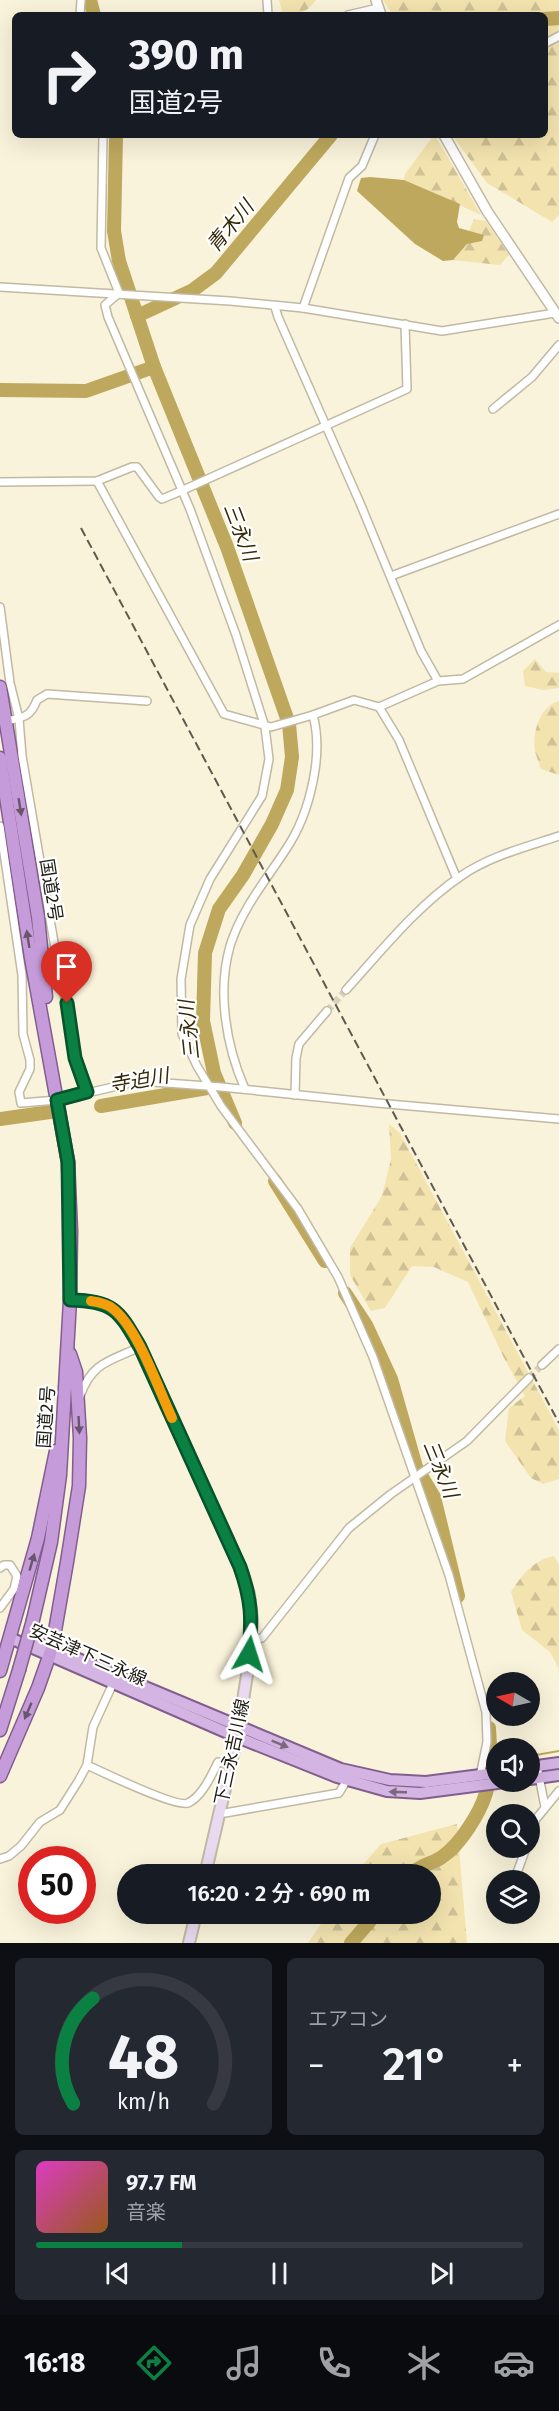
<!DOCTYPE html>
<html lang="ja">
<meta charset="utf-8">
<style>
body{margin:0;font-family:"Fira Sans","Noto Sans JP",sans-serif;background:#242831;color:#f1f3f6;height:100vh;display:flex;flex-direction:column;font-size:22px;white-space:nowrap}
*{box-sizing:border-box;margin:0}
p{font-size:20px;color:#9ea1a6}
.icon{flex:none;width:33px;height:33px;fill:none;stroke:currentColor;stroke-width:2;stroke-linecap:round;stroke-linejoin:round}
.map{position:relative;height:1943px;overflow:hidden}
.details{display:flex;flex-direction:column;gap:15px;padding:15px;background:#0d0f14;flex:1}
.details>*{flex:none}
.banner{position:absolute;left:12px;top:12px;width:536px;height:126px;border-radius:9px;box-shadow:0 6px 24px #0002;background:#171b24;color:#f1f3f6;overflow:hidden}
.needle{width:39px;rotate:279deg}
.buttons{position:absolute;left:486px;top:1672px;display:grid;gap:12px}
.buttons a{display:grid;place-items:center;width:54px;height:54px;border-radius:50%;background:#171b24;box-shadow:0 6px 24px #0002;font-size:30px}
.speed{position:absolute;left:18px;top:1846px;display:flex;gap:12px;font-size:30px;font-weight:700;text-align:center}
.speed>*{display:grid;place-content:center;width:78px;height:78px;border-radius:50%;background:#171b24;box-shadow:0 6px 24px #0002;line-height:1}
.speed .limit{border:9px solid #d22;background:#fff;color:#111}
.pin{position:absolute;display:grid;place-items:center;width:51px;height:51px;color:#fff;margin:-62px -26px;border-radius:50% 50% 50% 0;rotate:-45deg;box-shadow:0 0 6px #0007}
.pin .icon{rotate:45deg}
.me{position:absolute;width:66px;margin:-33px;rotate:6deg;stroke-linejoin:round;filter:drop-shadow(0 0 4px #0008)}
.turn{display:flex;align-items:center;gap:21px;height:126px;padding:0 18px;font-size:27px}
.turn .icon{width:78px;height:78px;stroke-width:2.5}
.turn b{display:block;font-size:42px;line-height:51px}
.big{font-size:45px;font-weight:600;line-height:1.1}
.details .widget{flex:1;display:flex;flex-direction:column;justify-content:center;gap:9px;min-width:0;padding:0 21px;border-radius:9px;background:#242831}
.details .dial{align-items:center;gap:0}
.dial svg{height:156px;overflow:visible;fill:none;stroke:#363941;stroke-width:7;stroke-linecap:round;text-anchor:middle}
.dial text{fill:#f1f3f6;stroke:none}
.song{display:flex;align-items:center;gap:18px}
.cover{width:72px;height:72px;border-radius:9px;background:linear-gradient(135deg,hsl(310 70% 55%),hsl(30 70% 35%))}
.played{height:6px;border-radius:3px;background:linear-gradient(90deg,#0b8043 30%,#363941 30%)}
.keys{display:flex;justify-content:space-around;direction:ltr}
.heat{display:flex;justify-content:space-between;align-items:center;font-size:33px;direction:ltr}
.details .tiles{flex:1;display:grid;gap:15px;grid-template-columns:1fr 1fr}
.widget:last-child{grid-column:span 2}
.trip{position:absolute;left:117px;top:1864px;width:324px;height:60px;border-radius:30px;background:#171b24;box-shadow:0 6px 24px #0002;font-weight:600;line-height:60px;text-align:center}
.tab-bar{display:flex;height:96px;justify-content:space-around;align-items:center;background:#090b0e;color:#9ea1a6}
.tab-bar .icon{width:42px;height:42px}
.tab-bar .current{color:#0b8043}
.tab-bar b{font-size:27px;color:#f1f3f6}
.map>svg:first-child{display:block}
.forest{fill:url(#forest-firs)}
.water{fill:#bea85d}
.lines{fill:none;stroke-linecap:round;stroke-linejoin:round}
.stream{stroke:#bea85d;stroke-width:2}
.river{stroke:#bea85d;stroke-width:14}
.minor-tunnel{stroke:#d9d3bd;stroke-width:7;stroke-dasharray:7 3.5;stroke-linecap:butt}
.minor-casing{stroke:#c0b9a3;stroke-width:10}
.tertiary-casing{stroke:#c0b9a3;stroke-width:12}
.secondary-casing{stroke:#c0b9a3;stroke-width:14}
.primary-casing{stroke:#825e8f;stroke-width:14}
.trunk-casing{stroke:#825e8f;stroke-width:15}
.minor{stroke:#fff;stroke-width:7}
.tertiary{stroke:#fff;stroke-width:9}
.secondary{stroke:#eadaf1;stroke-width:10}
.primary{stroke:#d4b4e3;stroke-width:10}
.trunk{stroke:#c69bda;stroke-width:12}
.rail{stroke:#5e5a4d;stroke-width:2;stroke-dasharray:9 4.5;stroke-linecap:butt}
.trunk-bridge-casing{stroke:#825e8f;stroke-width:15;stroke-linecap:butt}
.trunk-bridge{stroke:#c69bda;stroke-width:12}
.oneway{fill:#6a556d}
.oneway2{fill:#7a687c}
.route-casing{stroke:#07532c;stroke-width:15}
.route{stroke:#0b8043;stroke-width:10}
.slow{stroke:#f59e0b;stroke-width:10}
.labels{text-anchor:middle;stroke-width:4.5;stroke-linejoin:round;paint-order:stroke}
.street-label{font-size:18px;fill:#1f1c14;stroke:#fff}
.water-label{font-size:20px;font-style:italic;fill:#342a07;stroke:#fff}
</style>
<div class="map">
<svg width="559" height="1943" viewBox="0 0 559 1943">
<defs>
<pattern id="forest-firs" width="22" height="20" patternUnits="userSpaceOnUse" patternTransform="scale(1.5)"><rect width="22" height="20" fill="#f3e3af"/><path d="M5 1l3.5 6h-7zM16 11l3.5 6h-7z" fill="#d0c296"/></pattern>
</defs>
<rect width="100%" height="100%" fill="#faf3db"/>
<g class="forest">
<path d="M279 0H316C308 12 298 15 283 15Z"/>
<polygon points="383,0 559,0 559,215 552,222 487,183 452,135 544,135 544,15 393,15"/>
<polygon points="434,135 435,135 481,215 404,180 405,174"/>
<polygon points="474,219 486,221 509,255 500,265 453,260 467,244 484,235 469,231"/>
<polygon points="535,659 546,672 559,673 559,688 543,690 525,686 523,671"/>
<path d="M559 701V775L541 769C539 763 536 756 535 750 532 733 540 706 559 701Z"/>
<polygon points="389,1124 400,1133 559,1430 559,1479 543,1484 531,1478 505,1441 509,1408 525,1396 503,1356 468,1282 434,1267 412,1266 385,1308 371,1311 350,1275 350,1248 382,1196 391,1159"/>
<path d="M554 1556 559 1565V1676L558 1667 550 1652 522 1630 511 1592C522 1575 533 1560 554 1556Z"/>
<polygon points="457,1824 467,1943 308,1943 328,1914 430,1914 430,1875 354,1875 381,1844"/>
</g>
<polygon class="water" points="370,177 404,180 460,204 457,222 459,228 484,235 482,241 467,244 453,260 443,261 415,244 357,191 361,178"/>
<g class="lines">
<g class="stream">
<polyline points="530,1756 559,1751"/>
<polyline points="490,1761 496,1760"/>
</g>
<g class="river">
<polyline points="90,0 94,15"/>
<polyline points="544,19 559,18"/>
<polyline points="116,135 114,231 119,261 154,367 227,547 289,724 292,757 287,790 272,824 243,875 219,909 205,953 203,1021 214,1073 235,1123"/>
<polyline points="137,316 193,290 216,273 331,135"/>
<polyline points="0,390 86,391 154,367"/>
<polyline points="101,1106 219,1086"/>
<polyline points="0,1119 50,1112"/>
<polyline points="275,1181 325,1261"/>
<polyline points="345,1293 366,1325 391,1379 416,1467 434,1497 458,1596"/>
<path d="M410 1875C419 1865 432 1864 442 1857 460 1845 480 1813 486 1793 493 1772 490 1749 489 1728"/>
<polyline points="351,1943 376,1914"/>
</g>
<g class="minor-tunnel">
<polyline points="327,1011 346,990"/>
<polyline points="529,1378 542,1365"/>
</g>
<g class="minor-casing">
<g id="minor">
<polyline points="267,0 268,15"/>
<polyline points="80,15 81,0"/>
<polyline points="348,15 378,8"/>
<polyline points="544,44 559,36"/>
<polyline points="103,135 101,248 119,293"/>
<polyline points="0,287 230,301 303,308 442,331 555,313"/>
<polyline points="119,293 105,305 108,317 190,509 236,635 265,727 269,759 262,796 210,879 190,925 181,979 182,1034 197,1066 221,1106 298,1209 338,1277 373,1357 449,1575 486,1712 487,1742 480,1776"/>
<polyline points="275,307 278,317 360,503 421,651 438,681"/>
<polyline points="303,308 349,178 362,166 375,135"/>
<polyline points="493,409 532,377 559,345"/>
<polyline points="97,481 224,714 271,727 313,715 354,700 379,707 438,681 463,679 559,625"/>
<polyline points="0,482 97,481 132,467 137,467 159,497 162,499 181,491 407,389 405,324"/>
<polyline points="391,576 559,514"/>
<path d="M0 607 10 683 19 719 22 756 56 954C68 1000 69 1048 87 1092"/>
<polyline points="379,707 399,740 457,879"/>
<path d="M11 720C26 717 31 715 37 700L47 694 147 701"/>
<polyline points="0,826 22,975 23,1034 30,1060 30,1069 19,1092 21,1103 57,1100 139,1081 221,1087 377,1103 559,1119"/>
<path d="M346 990C382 950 417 906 461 876 490 856 526 847 559 836"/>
<path d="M245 1089C226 1046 217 992 230 946 242 907 269 877 290 843 304 820 311 796 315 770 318 750 318 734 313 715"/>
<polyline points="295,1095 296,1058 299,1044 327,1011"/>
<polyline points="542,1365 559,1349"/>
<path d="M80 1396C92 1362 110 1361 140 1347"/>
<polyline points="0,1568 4,1565 10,1565 17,1576 14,1589 0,1608"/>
<polyline points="250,1640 262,1638 349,1528 391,1494 467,1441 529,1378"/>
<path d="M87 1765C102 1772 177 1808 188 1803 202 1797 212 1774 218 1762L231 1764"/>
<polyline points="537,1766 545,1807"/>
<polyline points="219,1812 225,1813 339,1793 348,1778"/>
<polyline points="530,1838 536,1819 559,1791"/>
<polyline points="0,1859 9,1856 21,1846 40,1822 60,1810 79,1780 87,1765 93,1727 115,1679"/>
<polyline points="514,1881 526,1848"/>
</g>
</g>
<g class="tertiary-casing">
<g id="tertiary">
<polyline points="376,0 381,15"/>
<polyline points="444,135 487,211 559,318"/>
</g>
</g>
<g class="secondary-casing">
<g id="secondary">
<path d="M70 1300C115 1301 119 1311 140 1347L240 1567 249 1594 252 1619 248 1669 237 1737 205 1875"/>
<polyline points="189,1943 196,1914"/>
</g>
</g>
<g class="primary-casing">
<g id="primary">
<polyline points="10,1638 237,1737 337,1777 387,1791 420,1793 505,1782"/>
<polyline points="26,1640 52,1648 341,1769 390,1780 426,1782 496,1773"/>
<polyline points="530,1767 559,1763"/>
<polyline points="530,1779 559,1775"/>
</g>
</g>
<g class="trunk-casing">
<g id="trunk">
<polyline points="0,687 38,917 46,997"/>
<polyline points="0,758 31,958 68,1162 71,1231 70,1300 60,1475 51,1542 33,1620"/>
<polyline points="0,1671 38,1538 56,1451"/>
<polyline points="0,1730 19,1670"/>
<polyline points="0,1776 38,1688 52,1648 67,1562 79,1486 80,1438 76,1372 70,1354"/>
</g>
</g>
<use href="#minor" class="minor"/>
<use href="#tertiary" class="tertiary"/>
<use href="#secondary" class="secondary"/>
<use href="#primary" class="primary"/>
<use href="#trunk" class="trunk"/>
<polyline class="rail" points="81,528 559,1423"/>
<g class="trunk-bridge-casing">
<polyline id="trunk-bridge" points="19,1670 33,1620"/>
</g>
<use href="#trunk-bridge" class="trunk-bridge"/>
</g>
<defs><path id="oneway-solid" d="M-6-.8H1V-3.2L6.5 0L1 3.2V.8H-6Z" transform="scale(1.5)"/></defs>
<g class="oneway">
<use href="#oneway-solid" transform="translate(20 807) rotate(81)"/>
<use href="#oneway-solid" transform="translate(28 939) rotate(-99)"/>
<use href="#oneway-solid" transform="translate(79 1425) rotate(87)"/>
<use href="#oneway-solid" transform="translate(32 1562) rotate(-74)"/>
<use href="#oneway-solid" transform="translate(28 1711) rotate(113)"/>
</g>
<g class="oneway2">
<use href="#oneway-solid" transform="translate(280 1744) rotate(22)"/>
<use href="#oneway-solid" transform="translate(398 1792) rotate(-178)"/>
</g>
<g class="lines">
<g class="route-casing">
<path id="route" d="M67 1003 75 1058 87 1092 57 1100 68 1162 70 1300C115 1301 119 1311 140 1347L240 1567C252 1601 252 1618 249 1654"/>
</g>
<use href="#route" class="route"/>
<path class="slow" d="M91 1301C98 1302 106 1303 112 1308 137 1326 159 1390 172 1418"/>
</g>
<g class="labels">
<g class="street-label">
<text transform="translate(51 890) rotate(81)" y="6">国道2号</text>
<text transform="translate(46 1417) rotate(-86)" y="6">国道2号</text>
<text transform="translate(88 1655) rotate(24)" y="6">安芸津下三永線</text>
<text transform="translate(232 1752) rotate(-78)" y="6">下三永吉川線</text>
</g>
<g class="water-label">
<text transform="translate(230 226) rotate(-50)" y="7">青木川</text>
<text transform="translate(241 532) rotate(69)" y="7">三永川</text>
<text transform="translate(189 1030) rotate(-96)" y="7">三永川</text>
<text transform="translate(139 1080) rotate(-10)" y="7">寺迫川</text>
<text transform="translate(441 1469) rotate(68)" y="7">三永川</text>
</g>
</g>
</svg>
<div class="buttons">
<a><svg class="needle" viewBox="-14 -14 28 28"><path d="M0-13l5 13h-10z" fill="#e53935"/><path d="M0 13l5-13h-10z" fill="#9ea1a6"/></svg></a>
<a><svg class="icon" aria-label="sound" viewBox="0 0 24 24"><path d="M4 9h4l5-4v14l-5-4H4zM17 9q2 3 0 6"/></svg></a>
<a><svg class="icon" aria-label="search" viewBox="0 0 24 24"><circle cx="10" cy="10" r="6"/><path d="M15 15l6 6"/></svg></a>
<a><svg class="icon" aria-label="layers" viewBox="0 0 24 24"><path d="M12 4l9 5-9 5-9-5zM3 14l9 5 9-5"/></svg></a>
</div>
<div class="speed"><div class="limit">50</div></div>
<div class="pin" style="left:67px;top:1003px;background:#d93025"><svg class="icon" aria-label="arrive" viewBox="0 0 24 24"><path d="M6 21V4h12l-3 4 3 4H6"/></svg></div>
<svg class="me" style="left:249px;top:1654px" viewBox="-20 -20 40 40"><path d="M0-17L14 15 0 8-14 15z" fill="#0b8043" stroke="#fff" stroke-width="4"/></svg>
<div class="trip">16:20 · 2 分 · 690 m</div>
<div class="banner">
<div class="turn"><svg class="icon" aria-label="right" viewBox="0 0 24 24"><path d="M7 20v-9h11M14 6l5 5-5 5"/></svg><div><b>390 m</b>国道2号</div></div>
</div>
</div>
<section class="details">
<div class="tiles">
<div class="widget dial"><svg viewBox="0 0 100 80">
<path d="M14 69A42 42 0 1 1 86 69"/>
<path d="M14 69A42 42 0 0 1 24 15" stroke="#0b8043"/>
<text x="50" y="56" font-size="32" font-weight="700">48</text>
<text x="50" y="72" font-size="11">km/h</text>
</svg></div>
<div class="widget"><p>エアコン</p>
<div class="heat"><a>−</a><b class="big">21°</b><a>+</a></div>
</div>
<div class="widget">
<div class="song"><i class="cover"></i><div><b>97.7 FM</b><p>音楽</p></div></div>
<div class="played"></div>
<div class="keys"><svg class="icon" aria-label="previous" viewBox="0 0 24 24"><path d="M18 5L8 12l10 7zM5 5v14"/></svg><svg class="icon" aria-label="pause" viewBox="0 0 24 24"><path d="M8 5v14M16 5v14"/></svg><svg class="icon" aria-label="next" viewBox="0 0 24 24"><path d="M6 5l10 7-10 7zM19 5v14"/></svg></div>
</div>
</div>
</section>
<nav class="tab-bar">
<b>16:18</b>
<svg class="icon current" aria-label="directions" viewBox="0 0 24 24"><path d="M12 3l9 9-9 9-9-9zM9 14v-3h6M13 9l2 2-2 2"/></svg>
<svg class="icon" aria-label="music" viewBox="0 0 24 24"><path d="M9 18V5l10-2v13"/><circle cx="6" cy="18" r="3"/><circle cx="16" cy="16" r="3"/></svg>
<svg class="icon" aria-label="phone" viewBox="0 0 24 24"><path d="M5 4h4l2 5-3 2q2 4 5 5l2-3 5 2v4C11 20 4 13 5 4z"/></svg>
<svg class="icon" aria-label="climate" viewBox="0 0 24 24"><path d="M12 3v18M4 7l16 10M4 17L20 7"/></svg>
<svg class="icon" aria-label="car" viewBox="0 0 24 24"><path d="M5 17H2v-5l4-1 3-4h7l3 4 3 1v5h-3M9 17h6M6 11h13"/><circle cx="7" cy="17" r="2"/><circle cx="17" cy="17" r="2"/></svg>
</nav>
